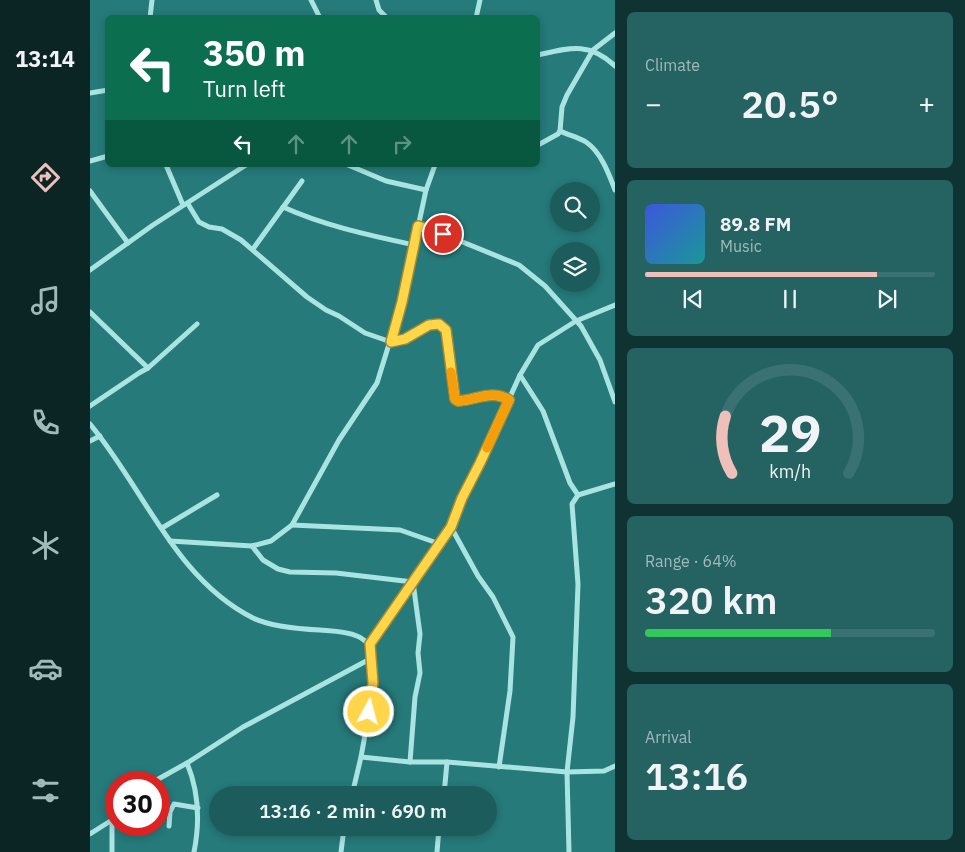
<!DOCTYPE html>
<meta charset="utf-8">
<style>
body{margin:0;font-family:"IBM Plex Sans",sans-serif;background:#256262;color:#f1f3f6;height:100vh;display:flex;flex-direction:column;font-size:19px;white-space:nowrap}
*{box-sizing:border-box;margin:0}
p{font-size:16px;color:#a0babb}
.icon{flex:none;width:28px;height:28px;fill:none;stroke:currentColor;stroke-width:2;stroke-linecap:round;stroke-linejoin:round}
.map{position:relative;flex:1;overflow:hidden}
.drawer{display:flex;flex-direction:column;gap:12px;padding:12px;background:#0f3333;width:350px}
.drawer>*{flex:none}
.hud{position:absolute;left:15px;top:15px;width:435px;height:152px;border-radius:8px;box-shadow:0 2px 8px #0003;background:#0b6e4f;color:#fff;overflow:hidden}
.tools{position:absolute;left:460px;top:182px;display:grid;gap:10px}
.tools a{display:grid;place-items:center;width:50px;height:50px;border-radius:50%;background:#1c5c5c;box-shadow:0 2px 8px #0003;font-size:25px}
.speed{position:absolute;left:15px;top:771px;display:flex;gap:10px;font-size:25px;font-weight:700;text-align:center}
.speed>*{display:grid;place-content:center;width:65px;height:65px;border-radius:50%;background:#1c5c5c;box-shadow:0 2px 8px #0003;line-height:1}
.speed .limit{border:8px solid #d22;background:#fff;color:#111}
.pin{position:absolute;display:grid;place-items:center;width:42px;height:42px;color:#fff;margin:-21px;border:2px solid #fff;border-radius:50%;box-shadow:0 1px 5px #0007}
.me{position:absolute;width:55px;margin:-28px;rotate:7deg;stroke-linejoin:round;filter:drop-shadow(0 0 4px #0008)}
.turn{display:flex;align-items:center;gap:18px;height:105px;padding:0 15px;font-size:22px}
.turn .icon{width:65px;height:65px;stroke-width:2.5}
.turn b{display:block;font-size:35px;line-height:42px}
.lanes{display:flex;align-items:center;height:48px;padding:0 15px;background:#0003;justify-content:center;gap:25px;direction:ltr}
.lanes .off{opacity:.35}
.big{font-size:38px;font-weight:600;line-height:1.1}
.drawer .card{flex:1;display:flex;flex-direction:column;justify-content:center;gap:8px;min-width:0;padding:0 18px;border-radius:8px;background:#256262}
.drawer .dial{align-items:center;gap:0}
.dial svg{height:130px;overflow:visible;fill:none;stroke:#3a7172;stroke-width:7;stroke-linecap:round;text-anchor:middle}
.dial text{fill:#f1f3f6;stroke:none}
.song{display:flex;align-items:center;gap:15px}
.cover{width:60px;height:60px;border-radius:8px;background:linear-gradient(135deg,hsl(230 70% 55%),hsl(180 70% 35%))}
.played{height:5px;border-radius:2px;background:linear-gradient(90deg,#efc0b9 80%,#3a7172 80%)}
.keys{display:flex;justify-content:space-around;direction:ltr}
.heat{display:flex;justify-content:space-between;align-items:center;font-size:28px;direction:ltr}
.charge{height:8px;border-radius:4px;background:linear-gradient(90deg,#34c759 64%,#3a7172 0)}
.trip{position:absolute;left:119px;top:786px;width:288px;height:50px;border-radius:25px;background:#1c5c5c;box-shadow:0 2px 8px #0003;font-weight:600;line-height:50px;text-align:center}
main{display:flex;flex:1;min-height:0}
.dock{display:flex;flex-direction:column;width:90px;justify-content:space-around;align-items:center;background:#0b2525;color:#a0babb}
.dock .icon{width:35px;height:35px}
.dock .on{color:#efc0b9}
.dock b{font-size:22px;color:#f1f3f6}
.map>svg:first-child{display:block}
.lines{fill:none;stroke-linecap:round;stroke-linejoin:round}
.street{stroke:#a9e4e3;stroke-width:5}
.route-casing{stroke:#a68a30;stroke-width:12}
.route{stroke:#ffd54a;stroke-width:9}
.slow{stroke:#f59e0b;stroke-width:9}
</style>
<main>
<nav class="dock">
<b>13:14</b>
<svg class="icon on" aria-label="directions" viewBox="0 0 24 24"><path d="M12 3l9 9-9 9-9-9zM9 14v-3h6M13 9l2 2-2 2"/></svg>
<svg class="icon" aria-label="music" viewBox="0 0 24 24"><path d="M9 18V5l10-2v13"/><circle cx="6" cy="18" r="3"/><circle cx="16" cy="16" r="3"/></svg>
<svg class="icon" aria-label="phone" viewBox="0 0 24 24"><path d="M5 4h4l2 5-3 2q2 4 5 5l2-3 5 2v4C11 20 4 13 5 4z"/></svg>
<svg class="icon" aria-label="climate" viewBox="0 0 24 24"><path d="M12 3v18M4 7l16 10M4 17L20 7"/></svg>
<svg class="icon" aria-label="car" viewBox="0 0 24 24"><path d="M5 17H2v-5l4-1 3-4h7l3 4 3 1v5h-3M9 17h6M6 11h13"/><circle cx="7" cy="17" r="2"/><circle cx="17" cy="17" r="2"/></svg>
<svg class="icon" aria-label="filters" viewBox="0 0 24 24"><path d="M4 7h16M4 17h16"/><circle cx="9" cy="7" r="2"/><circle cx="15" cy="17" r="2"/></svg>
</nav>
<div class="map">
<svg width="525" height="852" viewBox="0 0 525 852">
<rect width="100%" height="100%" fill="#267a7a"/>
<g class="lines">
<g class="street">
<polyline points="221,0 230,18"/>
<polyline points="286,0 289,10 297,18"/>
<polyline points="60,18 62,0"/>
<polyline points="386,18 390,0"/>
<path d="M448 55C479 48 499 41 525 66"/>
<polyline points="0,93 18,90"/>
<path d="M470 131C478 135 488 137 496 142 511 152 519 174 525 190"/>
<polyline points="448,145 468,134 470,131 472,107 477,95 503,50 525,33"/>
<polyline points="0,161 18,156"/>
<polyline points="76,165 93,205"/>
<polyline points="258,165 296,181 336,190"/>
<polyline points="0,191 38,243"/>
<path d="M98 204 109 222 119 227 132 229 151 240 217 297 236 310 249 316 275 333 301 342 315 339 339 325 349 324 356 330 365 399 368 401C386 400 402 389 419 400"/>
<path d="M193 207C235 226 279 235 324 245"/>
<polyline points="328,226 353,234 429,265 455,286 491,326 510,360 525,402"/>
<polyline points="163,249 212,181"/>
<polyline points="0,270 63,225 156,165"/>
<polyline points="0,312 58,368"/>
<polyline points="430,375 453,411 480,483 488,495 482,504 488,584 483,717 477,772 479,852"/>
<polyline points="0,406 49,373 58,368 107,324"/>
<path d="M0 424C53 487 85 579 163 618 182 627 208 629 230 630 242 631 256 631 267 636 272 638 276 642 280 644L282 696 271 757 262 795"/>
<polyline points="0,441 10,436"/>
<polyline points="488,495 525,484"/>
<polyline points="202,525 310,530 350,544"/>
<polyline points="361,527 388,576 403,597 423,637 420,691 409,767"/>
<polyline points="72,528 127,495"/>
<polyline points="80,541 162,546 181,541 202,525 249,440 287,383 312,302 336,190 345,165"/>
<polyline points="162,546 173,560 188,569 200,572 246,573 323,582 330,634 328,653 330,673 325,697 320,762"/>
<polyline points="280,644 361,527 372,498 390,463 430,375 448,345 486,321 525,305"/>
<polyline points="271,757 320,762 357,762 477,772 514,771 525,766"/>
<path d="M97 763C109 792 110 822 104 852"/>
<polyline points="63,782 97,763 153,727 280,659"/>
<polyline points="207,795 207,793"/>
<polyline points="354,795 357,762"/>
<polyline points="79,826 80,812 84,804 108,808"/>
<polyline points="233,828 242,832 253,833"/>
<polyline points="0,834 22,820 26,815"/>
<polyline points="22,852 22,820"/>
<polyline points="251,852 254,828"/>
<polyline points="347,852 349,828"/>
</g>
</g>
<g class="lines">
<g class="route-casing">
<path id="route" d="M279 712 283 683 280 644 361 527 372 498 390 463 419 400C402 389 386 400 368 401L365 399 356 330 349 324 339 325 315 339 301 342 312 302 328 226 353 234"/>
</g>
<use href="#route" class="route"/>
<path class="slow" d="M361 372 365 399 368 401C386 400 402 389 419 400L397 448"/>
</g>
</svg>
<div class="tools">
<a><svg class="icon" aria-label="search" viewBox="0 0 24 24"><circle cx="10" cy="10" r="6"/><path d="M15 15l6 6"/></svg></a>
<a><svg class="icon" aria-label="layers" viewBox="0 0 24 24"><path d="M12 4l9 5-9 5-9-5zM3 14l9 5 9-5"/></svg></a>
</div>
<div class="speed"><div class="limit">30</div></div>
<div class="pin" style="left:353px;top:234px;background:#d93025"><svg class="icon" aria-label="arrive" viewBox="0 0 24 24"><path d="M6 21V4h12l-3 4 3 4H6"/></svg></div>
<svg class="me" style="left:279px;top:712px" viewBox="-20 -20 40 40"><circle r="17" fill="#ffd54a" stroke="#fff" stroke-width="3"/><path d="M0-11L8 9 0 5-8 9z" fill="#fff"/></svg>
<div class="trip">13:16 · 2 min · 690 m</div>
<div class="hud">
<div class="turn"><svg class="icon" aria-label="left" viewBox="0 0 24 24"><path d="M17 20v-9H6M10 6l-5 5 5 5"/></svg><div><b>350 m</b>Turn left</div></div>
<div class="lanes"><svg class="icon" aria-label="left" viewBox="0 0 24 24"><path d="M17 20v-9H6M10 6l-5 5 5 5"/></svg><svg class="icon off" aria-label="ahead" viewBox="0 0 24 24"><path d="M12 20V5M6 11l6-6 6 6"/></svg><svg class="icon off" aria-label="ahead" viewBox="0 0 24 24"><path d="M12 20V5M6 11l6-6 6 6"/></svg><svg class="icon off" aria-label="right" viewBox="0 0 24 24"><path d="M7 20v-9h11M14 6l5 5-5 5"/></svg></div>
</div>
</div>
<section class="drawer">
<div class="card"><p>Climate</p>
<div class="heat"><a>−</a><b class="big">20.5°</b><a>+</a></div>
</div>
<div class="card">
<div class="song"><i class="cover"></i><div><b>89.8 FM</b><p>Music</p></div></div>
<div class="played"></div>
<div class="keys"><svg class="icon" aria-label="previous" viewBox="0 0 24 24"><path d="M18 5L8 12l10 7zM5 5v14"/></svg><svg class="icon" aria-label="pause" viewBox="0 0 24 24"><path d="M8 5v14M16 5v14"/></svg><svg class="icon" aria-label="next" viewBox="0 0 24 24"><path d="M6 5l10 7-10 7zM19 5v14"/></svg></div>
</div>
<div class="card dial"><svg viewBox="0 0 100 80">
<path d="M14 69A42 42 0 1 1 86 69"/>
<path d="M14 69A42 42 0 0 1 10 34" stroke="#efc0b9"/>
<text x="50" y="56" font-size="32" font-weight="700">29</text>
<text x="50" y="72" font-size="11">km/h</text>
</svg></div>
<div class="card"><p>Range · 64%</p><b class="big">320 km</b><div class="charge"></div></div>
<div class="card"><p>Arrival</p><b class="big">13:16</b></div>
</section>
</main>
